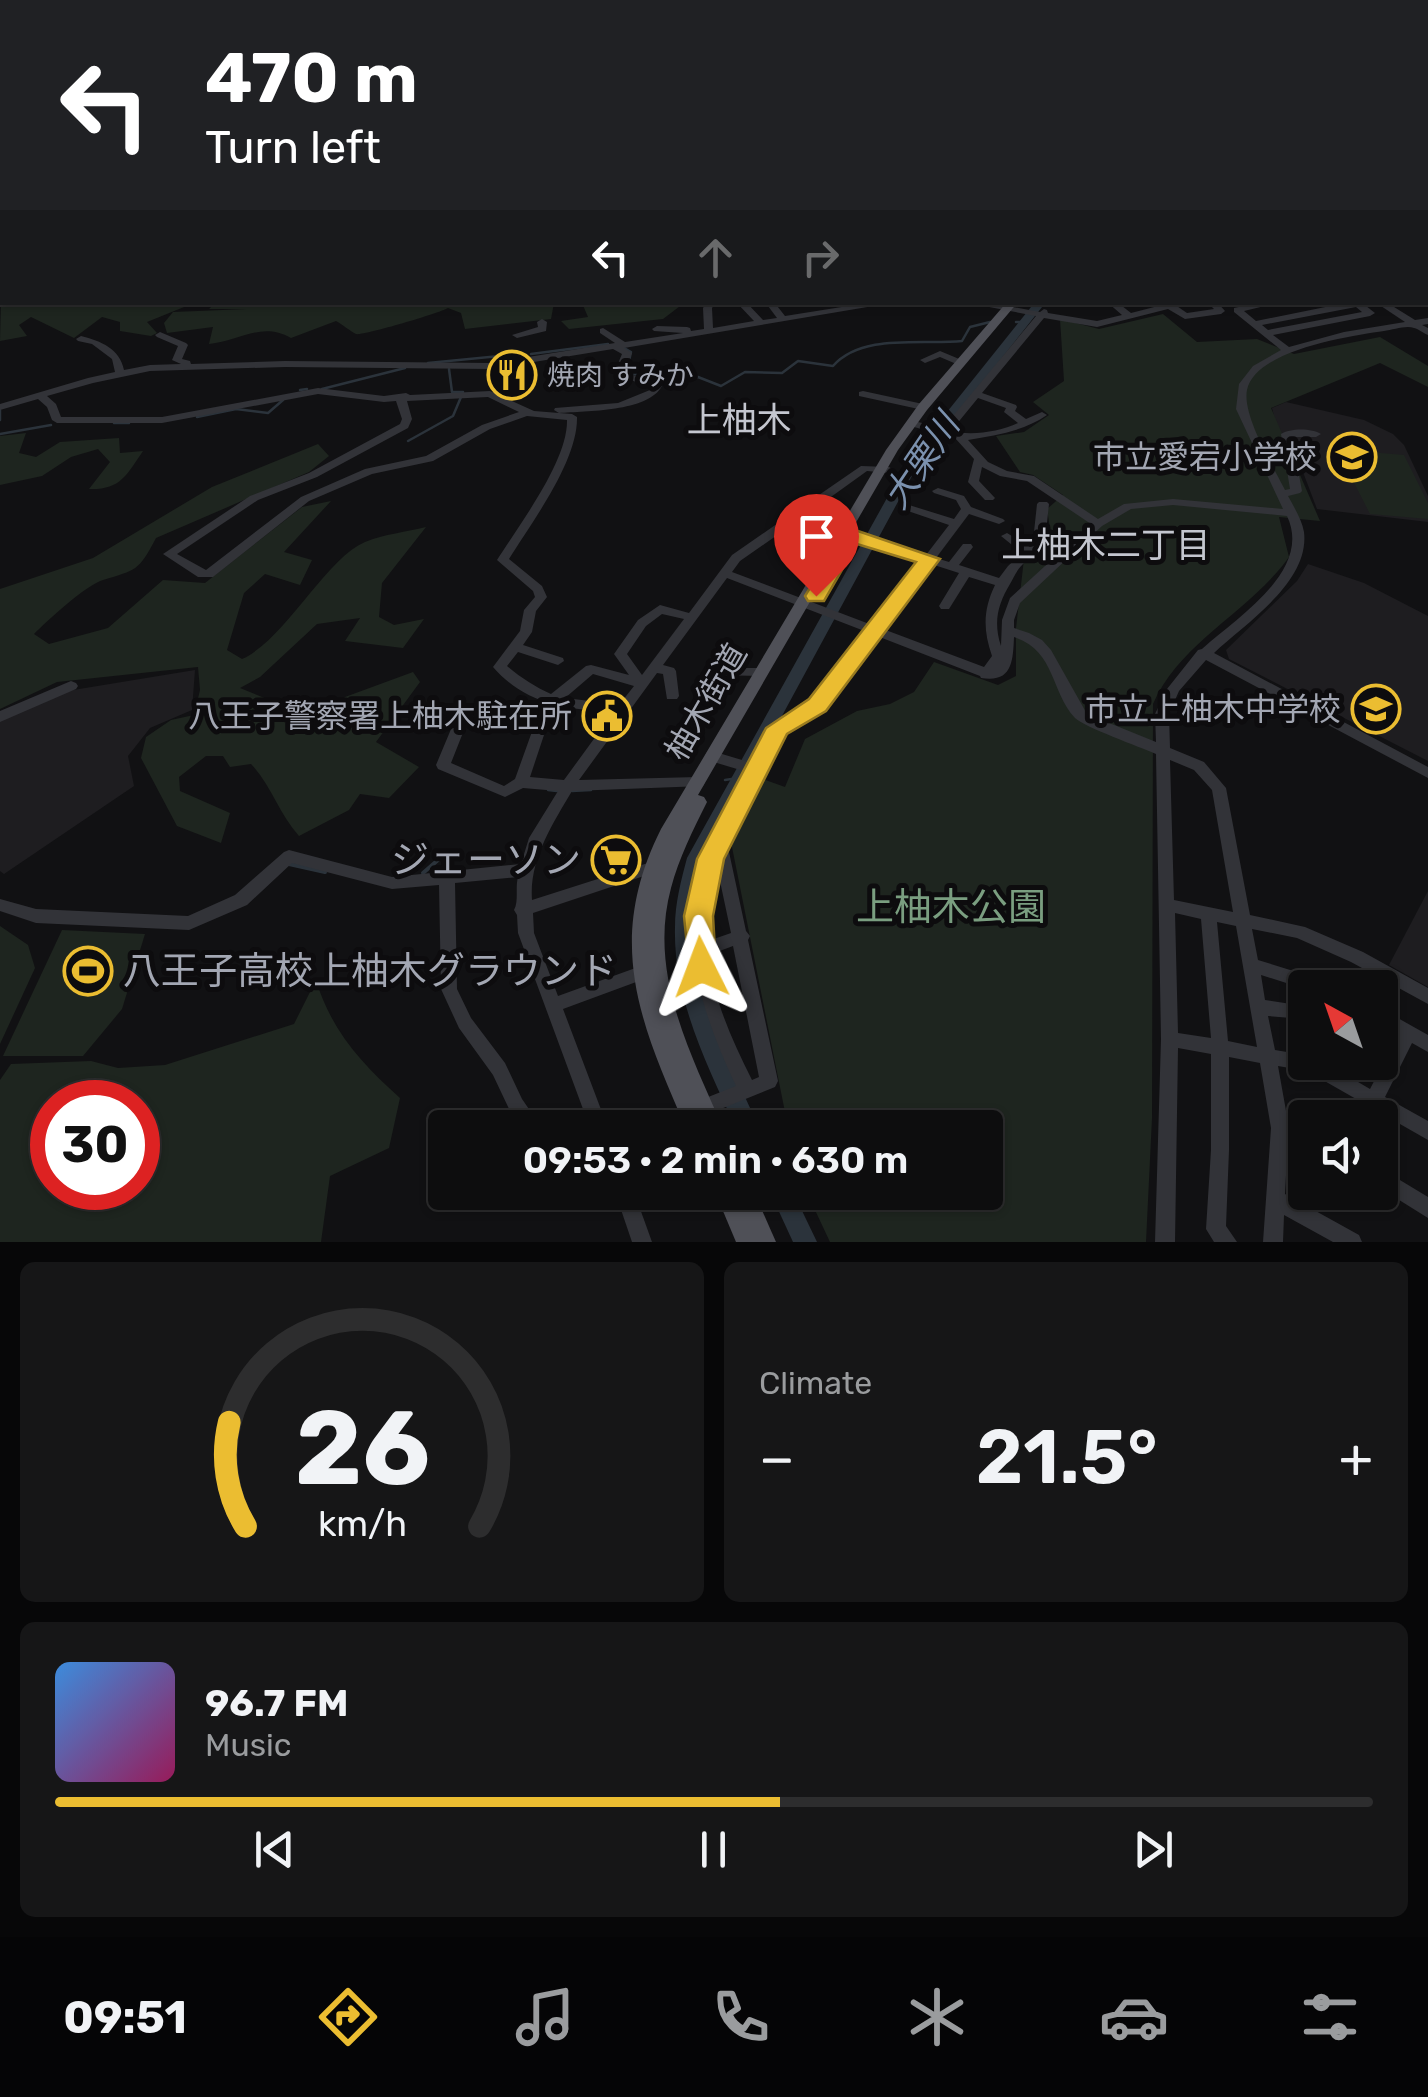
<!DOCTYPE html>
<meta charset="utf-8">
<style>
body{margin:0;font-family:Rubik,"Noto Sans JP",sans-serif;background:#161617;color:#f1f3f6;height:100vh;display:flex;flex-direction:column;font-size:38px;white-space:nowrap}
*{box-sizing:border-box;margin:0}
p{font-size:32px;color:#9a9c9e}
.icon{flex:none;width:55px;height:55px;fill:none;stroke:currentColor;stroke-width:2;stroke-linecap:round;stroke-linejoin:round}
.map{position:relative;height:1242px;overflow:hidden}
.drawer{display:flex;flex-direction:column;gap:20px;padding:20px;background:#070708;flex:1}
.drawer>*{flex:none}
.top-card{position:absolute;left:0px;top:0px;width:1430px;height:305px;box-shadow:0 2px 8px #0004,0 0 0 2px #2d2d2e;background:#202124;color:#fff;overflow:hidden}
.needle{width:65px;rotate:320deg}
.buttons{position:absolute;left:1288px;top:970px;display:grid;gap:20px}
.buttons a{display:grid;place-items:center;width:110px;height:110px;border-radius:10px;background:#0d0d0e;box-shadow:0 2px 8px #0004,0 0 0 2px #2d2d2e;font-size:50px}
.speed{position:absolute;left:30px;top:1080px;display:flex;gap:20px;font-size:50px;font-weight:700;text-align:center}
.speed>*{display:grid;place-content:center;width:130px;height:130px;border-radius:50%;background:#0d0d0e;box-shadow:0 2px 8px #0004,0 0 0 2px #2d2d2e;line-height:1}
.speed .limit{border:15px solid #d22;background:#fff;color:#111}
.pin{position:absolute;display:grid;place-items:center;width:85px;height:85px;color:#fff;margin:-102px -42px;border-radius:50% 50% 50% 0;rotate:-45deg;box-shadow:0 0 10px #0007}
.pin .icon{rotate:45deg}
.me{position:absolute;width:110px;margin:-55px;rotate:357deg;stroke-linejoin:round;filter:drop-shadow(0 0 8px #0008)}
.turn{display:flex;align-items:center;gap:35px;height:210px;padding:0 40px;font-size:45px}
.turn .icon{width:130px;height:130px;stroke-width:2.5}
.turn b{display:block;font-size:70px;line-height:85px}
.lanes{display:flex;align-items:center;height:95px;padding:0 40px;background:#0003;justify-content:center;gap:50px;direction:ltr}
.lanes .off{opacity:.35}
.big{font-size:75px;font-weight:600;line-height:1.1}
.drawer .tile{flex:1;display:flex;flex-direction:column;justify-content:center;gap:15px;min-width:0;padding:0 35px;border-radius:15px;background:#161617}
.drawer .dial{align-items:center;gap:0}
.dial svg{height:260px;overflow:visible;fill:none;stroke:#2d2d2e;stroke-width:7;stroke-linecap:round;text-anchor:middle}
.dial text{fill:#f1f3f6;stroke:none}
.song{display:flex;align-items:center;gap:30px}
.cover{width:120px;height:120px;border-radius:15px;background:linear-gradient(135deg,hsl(210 70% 55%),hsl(330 70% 35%))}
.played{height:10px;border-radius:5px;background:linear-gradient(90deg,#ebbd31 55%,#2d2d2e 55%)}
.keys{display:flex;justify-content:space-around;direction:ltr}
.heat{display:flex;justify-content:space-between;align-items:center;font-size:55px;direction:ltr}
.drawer .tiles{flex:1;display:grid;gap:20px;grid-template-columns:1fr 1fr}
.tile:last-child{grid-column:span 2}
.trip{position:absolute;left:428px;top:1110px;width:575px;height:100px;border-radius:10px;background:#0d0d0e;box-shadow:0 2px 8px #0004,0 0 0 2px #2d2d2e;font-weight:600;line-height:100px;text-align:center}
.dock{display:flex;height:160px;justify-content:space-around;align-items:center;background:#050506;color:#9a9c9e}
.dock .icon{width:70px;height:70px}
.dock .on{color:#ebbd31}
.dock b{font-size:45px;color:#f1f3f6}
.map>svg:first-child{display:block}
.built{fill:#1e1d20}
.green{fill:#1e251f;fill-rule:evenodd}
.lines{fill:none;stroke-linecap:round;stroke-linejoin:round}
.stream-far1{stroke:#2b333b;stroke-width:2.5}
.stream{stroke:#2b333b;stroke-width:4}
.river{fill:#2b333b;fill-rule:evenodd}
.minor{fill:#323338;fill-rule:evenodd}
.major{fill:#4f5057;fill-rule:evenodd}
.route{fill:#ebbd31;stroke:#997b20;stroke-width:2.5}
.labels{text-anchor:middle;stroke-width:10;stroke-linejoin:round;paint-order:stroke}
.far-poi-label{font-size:28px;fill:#a3a7b3;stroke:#0d0c0e;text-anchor:start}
.poi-label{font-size:32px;fill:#a3a7b3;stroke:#0d0c0e;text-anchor:end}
.street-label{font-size:32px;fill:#a3a7b3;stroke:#0d0c0e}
.neighbourhood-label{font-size:35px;fill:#c4c6cf;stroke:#0d0c0e}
.water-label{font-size:35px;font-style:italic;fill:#7b91ae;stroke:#0d0c0e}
.near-poi-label{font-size:38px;fill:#a3a7b3;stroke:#0d0c0e;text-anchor:end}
.near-park-label{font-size:38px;fill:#7a9e80;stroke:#0d0c0e}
</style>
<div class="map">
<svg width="1428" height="1242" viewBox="0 0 1428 1242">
<rect width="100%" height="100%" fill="#111113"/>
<g class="built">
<polygon points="1286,402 1364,420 1393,434 1404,445 1428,496 1428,522 1317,509 1290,438 1279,436 1272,408"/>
<polygon points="1308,564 1364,583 1428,616 1428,761 1229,659 1226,650 1297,581"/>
<polygon points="195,670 192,710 150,728 128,756 134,786 4,874 0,871 0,720 67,691"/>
<polygon points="1428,891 1428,987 1389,965"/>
</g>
<g class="green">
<polygon points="2,260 2,302 194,303 147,322 157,333 151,336 120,331 120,322 102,317 74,338 31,317 19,325 27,336 0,341"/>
<polygon points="649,302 684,303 663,319 569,329 561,321 588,317 582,303"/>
<path d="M215 303H554L551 319 465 329 461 313 448 308C437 314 362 336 356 334 350 331 343 325 336 321L291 338C261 321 240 341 209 344L213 327 167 333 164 323 173 312 246 309H209Z"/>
<path d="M1163 314 1197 342 1257 339 1294 354 1380 337 1428 366V387L1380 363 1271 408 1320 521 1279 517 1289 557C1251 611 1180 642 1153 704L1152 1118 1146 1242H830L807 1193 985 1192V1128L788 1127 729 832 760 778 785 787 805 739 857 711 890 704 914 692 934 662 998 685 1016 676V628L1024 559 1053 548 1047 509 1063 495 1033 475 1020 472 996 436 1024 432 1049 415 1033 402 1064 381 1060 319 1099 329Z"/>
<path d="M26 433 19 453 36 457 60 442 119 438 120 453 143 451C126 476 120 490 89 489L110 462 98 449 71 457 42 476 0 485V436Z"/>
<path d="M318 444 329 456 309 472 156 538C139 571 136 570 103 580 86 585 47 621 34 634L49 644 108 628 163 580 205 583 302 507 331 501 284 552 312 560 300 585 265 574 244 593 227 650 242 659C286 639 325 559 365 542 384 534 407 532 426 527L382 583 379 617 394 625 424 619 403 648 345 641 360 618 317 624 260 677 240 688 279 704 296 699 311 703 313 718H326L345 697 413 672 420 682 376 742 419 767 389 798 360 794 349 810 299 836C279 814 271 785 251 764L230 767 223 756H206L179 777 180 791 230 813 221 843 177 826 141 758 146 737 171 720 194 715 200 690 198 667 57 682 0 709V589L93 558 212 487Z"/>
<polygon points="1347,450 1404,455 1428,503 1428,519 1370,514 1340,455 1349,455"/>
<polygon points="0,926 28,945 35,968 0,1044"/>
<polygon points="62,930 145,934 122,1009 83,1056 3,1056"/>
<path d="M316 980C331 1030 361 1063 400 1098L389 1148 330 1176 321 1242H0V1080L11 1064 91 1061 118 1068 165 1065 294 1024ZM138 1102V1188H52V1102Z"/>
</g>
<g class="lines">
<g class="stream-far1">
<polyline points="1016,322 1024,322"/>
<polyline points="624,348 631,352 629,361"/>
<polyline points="531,354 608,344"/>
<polyline points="428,363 520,354"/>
<polyline points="449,369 452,392 463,392"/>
<path d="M626 371 658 382 698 377 721 386 745 372 782 373 798 361 833 366C862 333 922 345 962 341L970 327 990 322"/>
<polyline points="322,389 405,368"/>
<polyline points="300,390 307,389"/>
<polyline points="0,410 0,420"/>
<polyline points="197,417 236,409 268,413 283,400"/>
<polyline points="114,423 129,423"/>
<polyline points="0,434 51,425"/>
<polyline points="408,441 453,416 461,397"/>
<polyline points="725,780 738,778"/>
<polyline points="548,790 557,791"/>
<polyline points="572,791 591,790"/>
</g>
<g class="stream">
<polyline points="289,864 325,872"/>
<polyline points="423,873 438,860"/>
</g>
<g class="river">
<path d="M1035 302H1046L919 463 705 858C677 973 715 1027 759 1128H736C707 1065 673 998 675 927 675 903 681 881 687 858L907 462Z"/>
<polygon points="770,1192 793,1192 817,1242 793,1242"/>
</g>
<g class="minor">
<polygon points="15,0 22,0 19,2 14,2"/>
<polygon points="713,0 722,0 716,2 709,2"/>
<polygon points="964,0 971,0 973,2 967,2"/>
<polygon points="1095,0 1106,0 1099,2 1090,2"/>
<polygon points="1368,0 1374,0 1372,2 1367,2"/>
<polygon points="1401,0 1408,0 1405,2 1400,2"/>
<rect x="0" y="11" width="2" height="4"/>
<rect x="0" y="184" width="2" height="4"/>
<rect x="0" y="198" width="2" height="6"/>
<rect x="0" y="216" width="2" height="5"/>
<rect x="0" y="238" width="2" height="5"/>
<polygon points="2,255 2,261 0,262 0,256"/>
<path d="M707 302H716L712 308 713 328 754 321 736 302H746L763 320 777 318 765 302H774L785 316 873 302H897L624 348 632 353 624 372 660 384 662 386C648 412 586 411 559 413L572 414 577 417C578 461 532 522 509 559L542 586 547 597 536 611 532 632 523 645 563 658 564 661 558 665 518 652 507 666C521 678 535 687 551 694L586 666 591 665 629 675 614 654 638 620 660 605 689 613 732 555 794 512 795 509 800 508 861 466 889 467 894 470 889 473 867 471 810 512 849 528 851 530 849 532 856 533 926 555 949 525 905 510 903 508 909 505 954 519 961 509 956 500 934 493 932 491 938 488 964 496 971 507 1003 519 1005 521 999 524 969 514 936 558 949 562 963 544H971L973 547 959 565 999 578 1008 566 1022 553 1001 536 1007 533 1030 547 1038 544 1034 532 1037 504 1039 502H1047L1049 504 1046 532 1050 545C1041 551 1031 556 1023 564 1016 571 1014 577 1010 584 998 604 993 622 1001 646L1002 620 1010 598 1091 524 1027 481 1000 476 982 467 979 481 995 498 993 500H985L968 482 974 459 955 438 914 427 913 425 918 422 943 428 1036 316 963 302H986L1040 312 1044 309 1047 310 1048 313 1097 321 1122 315 1107 302H1117L1131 313 1162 305 1160 302H1171L1187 313 1214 309 1207 302H1217L1225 311 1221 314 1185 319 1168 309 1097 327 1044 318 982 393 1016 405 1017 407 1015 411 1026 419 1042 412 1047 415C1024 431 997 435 968 440L988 462 1007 471 1034 476 1098 519 1124 504 1173 499 1283 509 1236 409 1239 384 1253 366 1281 350 1234 312V308L1262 302H1282L1244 311 1256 321 1350 302H1361L1375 313 1370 316 1273 335 1289 347 1344 332 1405 322 1375 302H1386L1415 320 1428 318V324L1422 325 1428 328V335C1423 333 1419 329 1414 328 1406 325 1393 330 1384 331 1350 336 1255 350 1247 390 1242 415 1273 466 1285 490L1290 489 1281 434C1290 428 1312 428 1321 434L1316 437H1292L1302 491 1300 493 1288 496C1294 507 1302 520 1304 532 1310 582 1246 623 1214 653L1428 767V778L1206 660 1179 691 1169 714 1170 748 1204 762 1226 788 1250 915 1305 927 1363 952 1428 988V1004L1351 962 1297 938 1252 929 1258 960 1332 983 1334 988 1305 989 1261 975 1265 1000 1291 1004 1305 1000V1014L1291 1018 1268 1016 1275 1050 1305 1055V1062H1324L1370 1089 1398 1035 1380 1025V1008L1428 1035V1052L1412 1043 1385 1097 1428 1121V1140L1307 1071 1278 1066 1288 1122 1305 1127V1145L1288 1139 1285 1194 1359 1235 1362 1242H1333L1284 1215 1283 1242H1263L1271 1128 1260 1063 1229 1057V1150L1226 1226 1237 1242H1214L1206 1229 1211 1150V1054L1178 1048 1175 1242H1155L1161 1039 1156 754C1140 747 1084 727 1075 718 1050 691 1056 651 1014 637 1013 662 1012 683 981 678L980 676 877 636 823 708 783 731 726 838 746 931 750 936 748 940 778 1081 775 1087 674 1128H642L645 1122 736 1086C697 1003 672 921 714 834 724 813 736 793 747 772L707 760 705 756 707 752 712 751 752 763 773 725 813 702 867 632 727 578 663 665 674 668 676 671 679 696 677 699H667L663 674 657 673 579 780 698 777 703 778 705 782 703 786 572 791C552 825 529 860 532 900L651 862 656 864 659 868 656 872 533 913 534 933 558 996 641 966 647 968 649 973 647 978 563 1009 608 1128H590L518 933 517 915 514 910C519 901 515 888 518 877L455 883 457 989 471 1018 505 1063 522 1099 542 1128H522L510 1111 493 1075 459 1028 441 989 439 885 392 889 292 863 247 905 189 930 36 923 0 911V899L36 909 188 916 235 895 284 852 289 850 392 877 521 864 529 838 558 791 523 788 505 797 438 769 436 765 454 722H464L466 725 451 763 504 786 515 779 534 726H544L546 729 530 777 564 780 615 710C569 712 525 704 493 667L520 631 524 610 535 597 533 591 497 560C519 525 568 461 567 420L527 416 490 429 433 461 372 474 309 501 213 577H198L163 554 250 496 309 473 400 424 402 419 396 401 384 402 318 394 162 423H57L52 420 47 407 38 399 0 410V404L88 378 115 372 112 359 92 344 78 341 76 339 81 336C101 341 120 349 124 370L150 365 181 364 172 360 178 346 157 337 155 335 160 332 186 343 188 345 182 359 190 361 191 364 285 361 491 363 615 343 600 333V329L603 328 625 342 683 333 654 331 652 329 657 326 687 327 690 328 691 331 704 329 703 308ZM1356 307 1362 312 1268 330 1262 325ZM613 349 622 354 614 373 616 375 651 387 650 390 618 403 555 408 554 410 559 413 534 411 490 391 410 395 406 393 384 396 318 388 162 417H61L56 404 47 396 93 383 150 371 285 367 491 369ZM488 397 519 412 482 425 426 456 365 469 301 497 206 570 177 554 258 500 317 477 408 428 412 419 407 401ZM978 398 1006 408 1004 412 1018 423C999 432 971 436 951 431ZM1173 505 1287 516C1313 571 1237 617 1202 649L1198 650 1167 689 1155 714 1156 742 1087 714 1051 650 1042 640 1029 633 1014 628V620L1020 603 1102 526 1131 509ZM803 517 841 532 848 533 846 535 848 537 921 561 872 625 732 572 740 561ZM931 564 959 573 939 606 941 609H949L969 577 995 585C983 610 983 630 992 656L984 667 883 629ZM662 614 684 619 642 675 627 654 646 626ZM593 674 634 686 623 700 590 701 565 698ZM1170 760 1194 770 1212 790 1233 912 1174 900ZM717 867 731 933 708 941 709 906ZM1175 913 1201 919 1211 1038 1178 1033ZM1217 922 1236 926 1257 1047 1228 1041ZM733 946 759 1077 752 1080C732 1040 713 999 709 955Z"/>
<polygon points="542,319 547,322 546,331 517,338 512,335 538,327 537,322"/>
<polygon points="940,351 964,361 966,363 961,366 940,357 925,363 920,360"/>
<polygon points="863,391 923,404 928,407 923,410 859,396 859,392"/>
<polygon points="718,668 762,668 769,672 762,676 713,675 711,672 713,669"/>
<polygon points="71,681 76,683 78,686 76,689 0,722 0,711"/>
<polygon points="1380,1168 1428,1197 1428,1218 1380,1188"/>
<polygon points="615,1192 634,1192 652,1242 632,1242"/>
</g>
<g class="major">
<rect x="0" y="177" width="2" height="6"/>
<path d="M1007 302H1018L927 410 898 450 698 795 704 797 707 802C693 830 679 858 671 888 648 973 690 1052 723 1128H686C639 1021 605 941 661 829L886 450 919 404Z"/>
<polygon points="715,1192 754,1192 776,1242 736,1242"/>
</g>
</g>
<polygon class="route" points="852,529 940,559 826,711 787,734 724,859 713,916 716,967 711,976 701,980 690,976 684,916 697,859 766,728 809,699 916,562 857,544 824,601 808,601 805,596 844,531"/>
<defs>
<g id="restaurant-ring" transform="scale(2.5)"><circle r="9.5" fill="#0d0c0e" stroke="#ebbd31" stroke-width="1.5"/><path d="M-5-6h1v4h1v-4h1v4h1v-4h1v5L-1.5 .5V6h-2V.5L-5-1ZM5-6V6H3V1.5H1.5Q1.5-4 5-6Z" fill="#ebbd31"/></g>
<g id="school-ring" transform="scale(2.5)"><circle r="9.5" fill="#0d0c0e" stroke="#ebbd31" stroke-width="1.5"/><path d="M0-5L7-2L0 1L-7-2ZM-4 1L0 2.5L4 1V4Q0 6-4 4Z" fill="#ebbd31"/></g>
<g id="civic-ring" transform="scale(2.5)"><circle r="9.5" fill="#0d0c0e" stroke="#ebbd31" stroke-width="1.5"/><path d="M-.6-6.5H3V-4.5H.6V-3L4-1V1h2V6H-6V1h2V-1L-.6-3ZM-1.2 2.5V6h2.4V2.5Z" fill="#ebbd31"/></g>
<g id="supermarket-ring" transform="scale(2.5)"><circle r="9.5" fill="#0d0c0e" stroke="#ebbd31" stroke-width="1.5"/><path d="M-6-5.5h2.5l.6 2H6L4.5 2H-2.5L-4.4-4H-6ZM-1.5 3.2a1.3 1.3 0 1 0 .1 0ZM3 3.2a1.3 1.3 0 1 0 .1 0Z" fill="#ebbd31"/></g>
<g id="stadium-ring" transform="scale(2.5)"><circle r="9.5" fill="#0d0c0e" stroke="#ebbd31" stroke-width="1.5"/><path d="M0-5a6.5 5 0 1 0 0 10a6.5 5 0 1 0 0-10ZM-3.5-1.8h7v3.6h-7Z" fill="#ebbd31"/></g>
</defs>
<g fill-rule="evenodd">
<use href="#restaurant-ring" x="512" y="375"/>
<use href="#school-ring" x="1352" y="457"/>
<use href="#school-ring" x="1376" y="709"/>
<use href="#civic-ring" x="607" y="716"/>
<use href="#supermarket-ring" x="616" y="860"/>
<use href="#stadium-ring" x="88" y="971"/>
</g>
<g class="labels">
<g class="far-poi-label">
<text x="547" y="385">焼肉 すみか</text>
</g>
<g class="poi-label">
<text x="1317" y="468">市立愛宕小学校</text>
<text x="1341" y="720">市立上柚木中学校</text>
<text x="572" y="727">八王子警察署上柚木駐在所</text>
</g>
<g class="street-label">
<text transform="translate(706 702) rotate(-60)" y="11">柚木街道</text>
</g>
<g class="neighbourhood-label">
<text x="739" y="432">上柚木</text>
<text x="1106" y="557">上柚木二丁目</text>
</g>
<g class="water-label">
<text transform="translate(921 461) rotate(-56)" y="12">大栗川</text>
</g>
<g class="near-poi-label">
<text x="581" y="873">ジェーソン</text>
<text x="123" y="984" text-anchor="start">八王子高校上柚木グラウンド</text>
</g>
<g class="near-park-label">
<text x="951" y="920">上柚木公園</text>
</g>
</g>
</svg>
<div class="buttons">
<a><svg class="needle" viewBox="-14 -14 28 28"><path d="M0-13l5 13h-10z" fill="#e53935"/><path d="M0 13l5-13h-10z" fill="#9a9c9e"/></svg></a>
<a><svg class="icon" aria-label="sound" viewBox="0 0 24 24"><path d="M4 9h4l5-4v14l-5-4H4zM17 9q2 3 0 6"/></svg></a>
</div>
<div class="speed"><div class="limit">30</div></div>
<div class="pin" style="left:816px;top:596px;background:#d93025"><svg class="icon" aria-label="arrive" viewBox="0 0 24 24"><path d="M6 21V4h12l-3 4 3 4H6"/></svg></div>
<svg class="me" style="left:701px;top:967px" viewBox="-20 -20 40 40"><path d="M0-17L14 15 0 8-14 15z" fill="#ebbd31" stroke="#fff" stroke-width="4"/></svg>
<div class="trip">09:53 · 2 min · 630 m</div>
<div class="top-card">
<div class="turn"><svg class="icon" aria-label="left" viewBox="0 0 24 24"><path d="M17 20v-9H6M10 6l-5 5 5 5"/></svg><div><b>470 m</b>Turn left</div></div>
<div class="lanes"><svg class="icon" aria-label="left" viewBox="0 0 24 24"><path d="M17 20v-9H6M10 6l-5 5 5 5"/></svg><svg class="icon off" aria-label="ahead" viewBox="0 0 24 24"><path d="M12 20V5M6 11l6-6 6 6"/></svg><svg class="icon off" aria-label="right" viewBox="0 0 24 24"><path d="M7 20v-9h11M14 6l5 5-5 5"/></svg></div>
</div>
</div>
<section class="drawer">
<div class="tiles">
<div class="tile dial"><svg viewBox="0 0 100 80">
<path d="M14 69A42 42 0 1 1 86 69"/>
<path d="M14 69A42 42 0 0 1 9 37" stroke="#ebbd31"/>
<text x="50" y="56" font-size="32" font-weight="700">26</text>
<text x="50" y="72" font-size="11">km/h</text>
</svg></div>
<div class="tile"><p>Climate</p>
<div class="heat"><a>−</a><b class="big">21.5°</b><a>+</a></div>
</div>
<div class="tile">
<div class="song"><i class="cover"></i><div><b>96.7 FM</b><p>Music</p></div></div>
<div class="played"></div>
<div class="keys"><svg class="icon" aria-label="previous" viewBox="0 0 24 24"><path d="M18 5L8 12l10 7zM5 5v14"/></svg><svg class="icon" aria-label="pause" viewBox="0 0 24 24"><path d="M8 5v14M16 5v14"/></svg><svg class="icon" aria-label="next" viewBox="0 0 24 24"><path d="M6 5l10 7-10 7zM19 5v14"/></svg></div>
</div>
</div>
</section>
<nav class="dock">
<b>09:51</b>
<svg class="icon on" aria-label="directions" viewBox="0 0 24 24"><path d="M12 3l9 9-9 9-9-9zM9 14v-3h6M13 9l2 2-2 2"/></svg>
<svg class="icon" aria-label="music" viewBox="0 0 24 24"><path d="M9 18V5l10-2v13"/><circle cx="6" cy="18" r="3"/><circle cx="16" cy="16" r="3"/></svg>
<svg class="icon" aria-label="phone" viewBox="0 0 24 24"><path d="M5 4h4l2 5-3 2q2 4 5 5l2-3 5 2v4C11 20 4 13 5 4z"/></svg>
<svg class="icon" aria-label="climate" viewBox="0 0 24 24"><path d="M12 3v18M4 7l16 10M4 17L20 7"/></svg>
<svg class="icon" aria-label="car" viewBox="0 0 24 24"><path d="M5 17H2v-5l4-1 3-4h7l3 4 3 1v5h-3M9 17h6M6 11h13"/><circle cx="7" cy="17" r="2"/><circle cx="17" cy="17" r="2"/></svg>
<svg class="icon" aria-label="filters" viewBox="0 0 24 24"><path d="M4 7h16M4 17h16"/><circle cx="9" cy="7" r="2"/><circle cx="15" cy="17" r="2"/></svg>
</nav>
